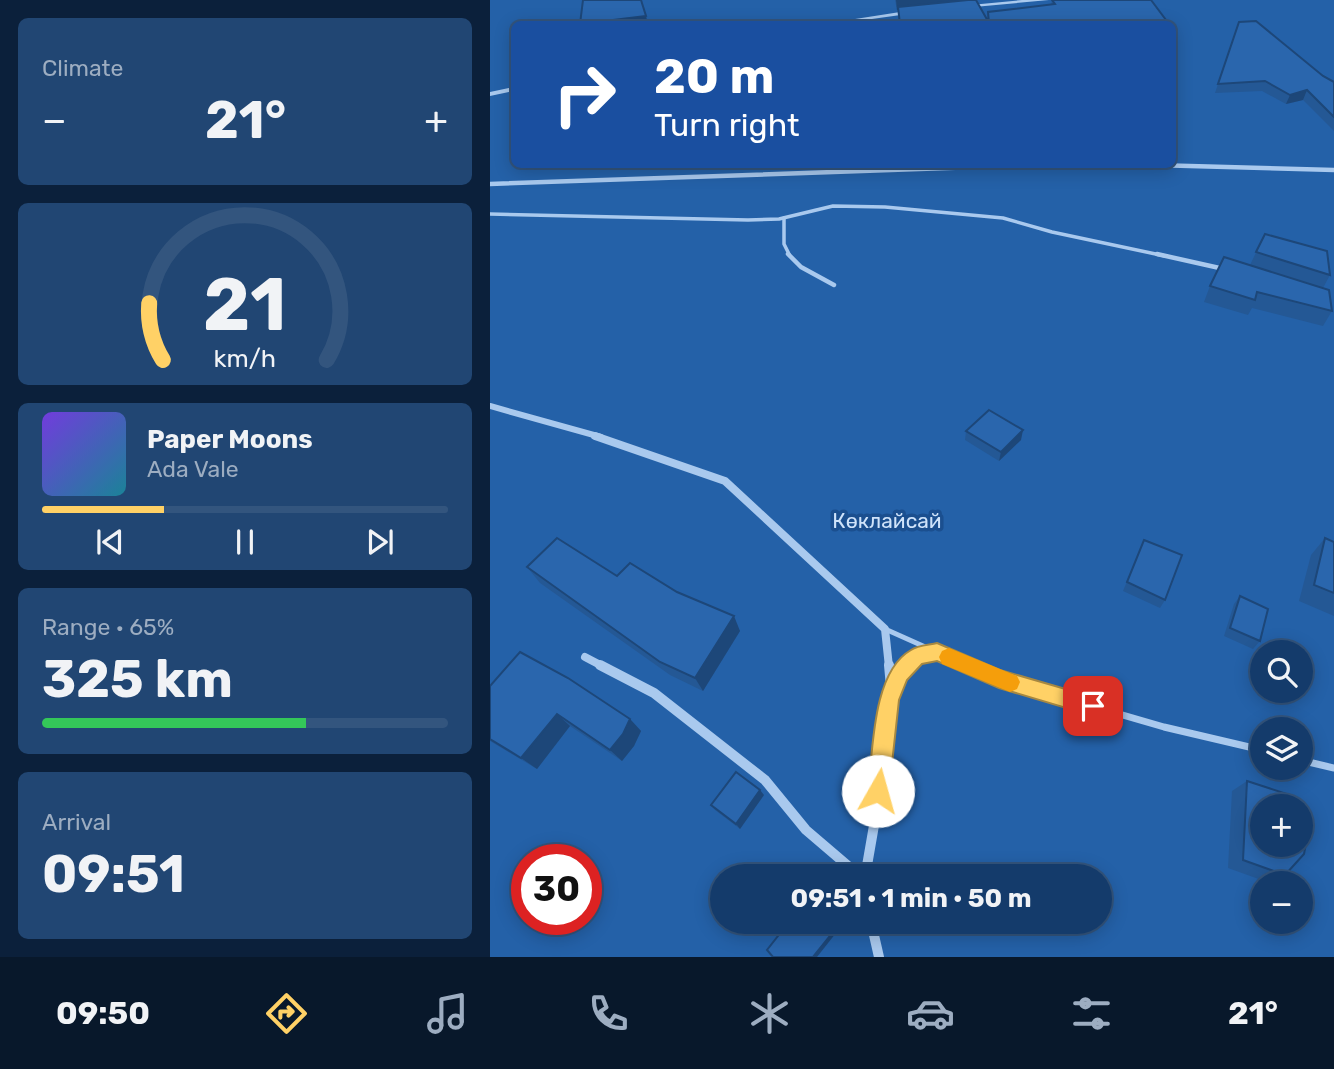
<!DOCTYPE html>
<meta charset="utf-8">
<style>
body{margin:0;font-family:Rubik,sans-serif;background:#214673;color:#f1f3f6;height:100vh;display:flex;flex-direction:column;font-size:26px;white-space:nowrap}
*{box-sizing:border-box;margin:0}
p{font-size:23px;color:#9dadc1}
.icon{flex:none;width:38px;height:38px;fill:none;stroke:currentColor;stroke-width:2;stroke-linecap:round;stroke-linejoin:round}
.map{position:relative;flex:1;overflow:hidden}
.panel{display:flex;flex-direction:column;gap:18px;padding:18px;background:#0b203b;width:490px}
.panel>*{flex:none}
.hud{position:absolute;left:21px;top:21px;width:665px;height:147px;border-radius:10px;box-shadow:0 4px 18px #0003,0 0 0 2px #33557e;background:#1a4fa0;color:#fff;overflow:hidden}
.fabs{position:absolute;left:760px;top:640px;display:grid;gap:14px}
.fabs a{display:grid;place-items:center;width:63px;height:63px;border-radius:50%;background:#143b6b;box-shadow:0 4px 18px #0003,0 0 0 2px #33557e;font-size:35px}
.speed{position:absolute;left:21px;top:844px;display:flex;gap:14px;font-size:35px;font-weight:700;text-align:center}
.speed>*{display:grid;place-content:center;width:91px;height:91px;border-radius:50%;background:#143b6b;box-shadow:0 4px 18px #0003,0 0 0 2px #33557e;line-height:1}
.speed .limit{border:10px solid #d22;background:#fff;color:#111}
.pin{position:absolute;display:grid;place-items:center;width:60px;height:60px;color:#fff;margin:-30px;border-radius:14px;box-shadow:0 4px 10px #0006}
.me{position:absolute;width:77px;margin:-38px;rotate:7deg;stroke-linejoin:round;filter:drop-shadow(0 0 5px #0008)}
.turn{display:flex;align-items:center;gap:24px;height:147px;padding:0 28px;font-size:32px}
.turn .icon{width:91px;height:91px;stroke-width:2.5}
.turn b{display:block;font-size:49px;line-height:60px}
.big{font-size:52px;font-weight:700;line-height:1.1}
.panel .widget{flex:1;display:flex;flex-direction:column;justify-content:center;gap:10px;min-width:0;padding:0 24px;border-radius:10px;background:#214673}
.panel .dial{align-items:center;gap:0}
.dial svg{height:182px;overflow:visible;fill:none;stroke:#33557e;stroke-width:7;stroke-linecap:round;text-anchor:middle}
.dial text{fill:#f1f3f6;stroke:none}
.song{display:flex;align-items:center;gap:21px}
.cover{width:84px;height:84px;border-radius:10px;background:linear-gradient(135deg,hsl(260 70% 55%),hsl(190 70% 35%))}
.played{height:7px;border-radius:4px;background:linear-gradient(90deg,#ffd166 30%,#33557e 30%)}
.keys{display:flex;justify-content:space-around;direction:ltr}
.heat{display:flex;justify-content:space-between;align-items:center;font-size:38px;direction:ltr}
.charge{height:10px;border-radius:5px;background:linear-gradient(90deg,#34c759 65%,#33557e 0)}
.trip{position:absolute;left:220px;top:864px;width:402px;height:70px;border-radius:35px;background:#143b6b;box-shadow:0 4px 18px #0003,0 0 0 2px #33557e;font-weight:700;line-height:70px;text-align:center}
.dock{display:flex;height:112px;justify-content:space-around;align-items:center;background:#08182b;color:#9dadc1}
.dock .icon{width:49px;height:49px}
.dock .current{color:#ffd166}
.dock b{font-size:32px;color:#f1f3f6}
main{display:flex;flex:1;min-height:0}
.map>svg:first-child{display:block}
.green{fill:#2461a8;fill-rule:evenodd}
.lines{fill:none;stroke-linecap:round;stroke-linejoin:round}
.service-far3{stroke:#a9c9ee;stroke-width:3.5}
.service-far2{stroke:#a9c9ee;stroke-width:4.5}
.service-far1{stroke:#a9c9ee;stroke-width:5}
.service{stroke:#a9c9ee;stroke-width:7}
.minor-far3{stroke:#a9c9ee;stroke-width:4.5}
.minor-far2{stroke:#a9c9ee;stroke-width:6}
.minor-far1{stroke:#a9c9ee;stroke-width:8}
.minor{stroke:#a9c9ee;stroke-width:10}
.tertiary{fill:#a9c9ee;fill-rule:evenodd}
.wall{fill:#245895}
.shaded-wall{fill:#1d4779}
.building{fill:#2a66ad;stroke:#1d4779;stroke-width:2}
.route{fill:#ffd166;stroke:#a68842;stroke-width:2}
.slow{fill:#f59e0b}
.labels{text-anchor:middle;stroke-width:7;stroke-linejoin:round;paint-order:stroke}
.park-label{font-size:21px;fill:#cfe3fa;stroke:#1b4f8f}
</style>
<main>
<section class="panel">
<div class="widget"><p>Climate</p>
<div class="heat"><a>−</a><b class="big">21°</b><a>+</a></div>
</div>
<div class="widget dial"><svg viewBox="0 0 100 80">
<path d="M14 69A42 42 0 1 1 86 69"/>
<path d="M14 69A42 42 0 0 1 8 44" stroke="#ffd166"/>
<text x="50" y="56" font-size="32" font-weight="700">21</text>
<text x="50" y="72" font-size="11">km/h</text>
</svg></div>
<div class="widget">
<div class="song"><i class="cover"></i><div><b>Paper Moons</b><p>Ada Vale</p></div></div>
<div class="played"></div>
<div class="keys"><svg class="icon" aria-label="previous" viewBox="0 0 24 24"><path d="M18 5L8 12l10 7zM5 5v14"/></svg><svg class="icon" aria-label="pause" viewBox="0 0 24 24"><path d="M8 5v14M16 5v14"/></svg><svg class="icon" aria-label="next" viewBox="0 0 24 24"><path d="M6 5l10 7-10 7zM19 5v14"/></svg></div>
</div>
<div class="widget"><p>Range · 65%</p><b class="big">325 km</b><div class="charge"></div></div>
<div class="widget"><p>Arrival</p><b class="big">09:51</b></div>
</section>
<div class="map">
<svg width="844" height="957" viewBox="0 0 844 957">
<rect width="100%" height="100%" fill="#1b4f8f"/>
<path class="green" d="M0 0H844V957H0ZM24 24H682V164H24ZM772 653H810V691H772ZM772 730H810V768H772ZM772 807H810V845H772ZM37 859H96V919H37ZM233 877H611V922H233ZM772 884H810V922H772Z"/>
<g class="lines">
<g class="service-far3">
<polyline points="0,214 258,220 289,219 343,206 395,207 513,218 562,232 675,256"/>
<polyline points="294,218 294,244 300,256"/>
</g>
<g class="service-far2">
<polyline points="298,254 311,267 344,285"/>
<polyline points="667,254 734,269"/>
</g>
<polyline class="service-far1" points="395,629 480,667"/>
<g class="service">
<polyline points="476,665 508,679 674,727 772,750"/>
<polyline points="810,760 844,768"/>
</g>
<polyline class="minor-far3" points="0,184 487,167 663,165 844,170"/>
<polyline class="minor-far2" points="0,406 111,437"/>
<g class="minor-far1">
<polyline points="105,436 235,481 395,629 399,667"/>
<polyline points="95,657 114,667"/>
<polyline points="417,667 430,657 447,652"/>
</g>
<g class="minor">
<polyline points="110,665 164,693 275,780 316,830 371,877"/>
<polyline points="402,693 418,665"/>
<polyline points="375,877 386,814 401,687 399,665"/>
<polyline points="381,922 389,957"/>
</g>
<g class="tertiary">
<polygon points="532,0 559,0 473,8 470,6"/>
<polygon points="423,10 425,13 346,24 333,24"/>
<polygon points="24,87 24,91 0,96 0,92"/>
</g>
</g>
<g class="wall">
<polygon points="405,0 486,0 497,20 498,12 561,5 562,0 679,24 409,24 408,10 407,10"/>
<polygon points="749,22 844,82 844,131 813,100 796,104 772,91 725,93"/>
<polygon points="775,234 840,275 833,288 842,311 833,326 762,308 758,315 714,302 720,286 760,265"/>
<polygon points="476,431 531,440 509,461 475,440"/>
<polygon points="835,538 844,542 844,616 809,601 821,555"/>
<polygon points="654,540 675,600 670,608 633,591"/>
<polygon points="37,567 127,576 187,592 250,631 213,691 180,675 50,583"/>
<polygon points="750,596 770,641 763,649 734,636 744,604"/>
<polygon points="0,686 140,719 151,731 144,746 132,761 80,726 47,769 0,741"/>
<polygon points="757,781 795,875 777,882 738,868 742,791"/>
<polygon points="274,795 250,829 225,810 221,805"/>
</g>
<g class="shaded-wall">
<polygon points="406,0 480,0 480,2 407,10"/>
<polygon points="156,16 158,24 91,24"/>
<polygon points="817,90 813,100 796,104 800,95"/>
<polygon points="533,430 531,440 509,461 511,452"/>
<polygon points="244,616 250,631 213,691 205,678"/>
<polygon points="67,714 80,726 47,769 31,758"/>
<polygon points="140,719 151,731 144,746 132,761 120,750"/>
<polygon points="270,790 274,795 250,829 246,824"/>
<polygon points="344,931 346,933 327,957 323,957"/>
</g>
<g class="building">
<polygon points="93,0 151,0 156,16 90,24"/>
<polygon points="478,0 486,0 499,23 498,12 565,4 562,0 661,0 679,24 410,24 408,7"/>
<polygon points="766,21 833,76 844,82 844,117 817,90 800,95 775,81 728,84 749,22"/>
<polygon points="775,234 837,251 840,275 766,252"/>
<polygon points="734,257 839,290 842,311 767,292 765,300 720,286"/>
<polygon points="499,410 533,430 511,452 476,431"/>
<polygon points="67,538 127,576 140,563 187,592 244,616 205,678 170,662 37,567"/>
<polygon points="835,538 844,542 844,593 824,585"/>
<polygon points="654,540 692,555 675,600 637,582"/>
<polygon points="750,596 778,609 770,641 740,628"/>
<polygon points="30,652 78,678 140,719 133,734 120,750 67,714 31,758 0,739 0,686"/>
<polygon points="246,772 270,790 246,824 221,805"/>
<polygon points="757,781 803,796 806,807 772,807 772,845 810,845 810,822 818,833 814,854 795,875 753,860"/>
<polygon points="299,922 336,922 344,931 323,957 283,957 277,950"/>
</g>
<path class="route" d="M447 643 510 670 603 697 610 700 613 706 610 713 603 716 509 688 447 661 432 664 417 680 409 700 399 791 396 799 388 802 381 799 378 791C383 751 382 672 421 650 428 645 439 645 447 643Z"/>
<polygon class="slow" points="459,648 527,676 530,682 527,689 520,692 452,664 449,657 452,651"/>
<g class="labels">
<g class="park-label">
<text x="397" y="528">Көклайсай</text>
</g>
</g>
</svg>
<div class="fabs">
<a><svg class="icon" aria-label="search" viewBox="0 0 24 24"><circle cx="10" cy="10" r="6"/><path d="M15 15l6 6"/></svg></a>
<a><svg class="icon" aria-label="layers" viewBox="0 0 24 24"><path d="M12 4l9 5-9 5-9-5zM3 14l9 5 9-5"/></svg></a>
<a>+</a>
<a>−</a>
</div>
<div class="speed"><div class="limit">30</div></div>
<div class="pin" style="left:603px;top:706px;background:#d93025"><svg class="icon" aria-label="arrive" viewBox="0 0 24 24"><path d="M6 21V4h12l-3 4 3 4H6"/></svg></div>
<svg class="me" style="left:388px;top:791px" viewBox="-20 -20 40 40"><circle r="19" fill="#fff"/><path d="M0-13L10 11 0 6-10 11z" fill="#ffd166"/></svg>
<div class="trip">09:51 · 1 min · 50 m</div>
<div class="hud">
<div class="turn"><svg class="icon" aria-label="right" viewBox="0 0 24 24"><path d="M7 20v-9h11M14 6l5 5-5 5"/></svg><div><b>20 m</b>Turn right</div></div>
</div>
</div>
</main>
<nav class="dock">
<b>09:50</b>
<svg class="icon current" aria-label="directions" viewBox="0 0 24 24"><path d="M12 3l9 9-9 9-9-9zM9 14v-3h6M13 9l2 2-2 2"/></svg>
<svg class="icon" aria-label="music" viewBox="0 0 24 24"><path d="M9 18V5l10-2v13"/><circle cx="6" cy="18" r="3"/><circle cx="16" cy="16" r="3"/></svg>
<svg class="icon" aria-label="phone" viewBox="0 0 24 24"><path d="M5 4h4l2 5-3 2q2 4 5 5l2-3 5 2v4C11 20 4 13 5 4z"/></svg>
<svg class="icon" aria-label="climate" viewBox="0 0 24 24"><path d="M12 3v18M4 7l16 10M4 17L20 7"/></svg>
<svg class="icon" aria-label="car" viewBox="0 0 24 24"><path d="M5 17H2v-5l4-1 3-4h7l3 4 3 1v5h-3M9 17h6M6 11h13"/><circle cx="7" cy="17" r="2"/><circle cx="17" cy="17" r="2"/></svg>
<svg class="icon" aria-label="filters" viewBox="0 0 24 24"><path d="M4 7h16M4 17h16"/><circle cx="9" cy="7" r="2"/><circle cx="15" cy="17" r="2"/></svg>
<b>21°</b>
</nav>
